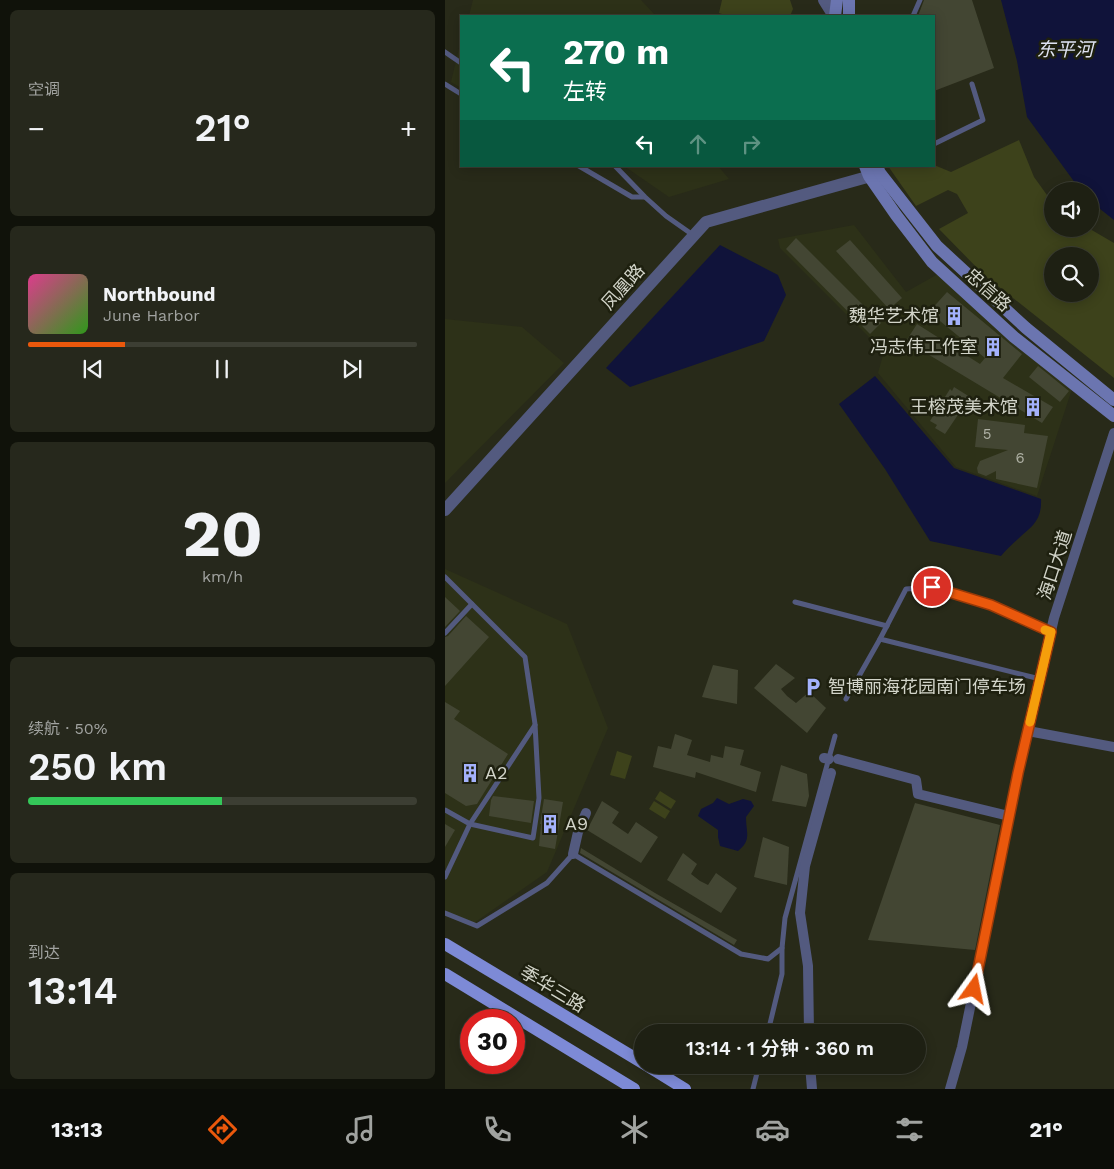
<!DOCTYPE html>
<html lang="zh">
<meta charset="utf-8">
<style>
body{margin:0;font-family:"Work Sans","Noto Sans SC",sans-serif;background:#26281c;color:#f1f3f6;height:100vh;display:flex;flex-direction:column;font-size:19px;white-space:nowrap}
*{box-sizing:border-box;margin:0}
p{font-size:16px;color:#a1a3a0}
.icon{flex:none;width:28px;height:28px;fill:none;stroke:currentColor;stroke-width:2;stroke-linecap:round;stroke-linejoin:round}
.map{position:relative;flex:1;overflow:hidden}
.side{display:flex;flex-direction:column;gap:10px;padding:10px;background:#10120a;width:445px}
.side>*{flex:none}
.banner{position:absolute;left:15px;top:15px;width:475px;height:152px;border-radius:0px;box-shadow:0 2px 12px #0003,0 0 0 1px #3c3e33;background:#0b6e4f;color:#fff;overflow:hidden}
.fabs{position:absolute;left:599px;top:182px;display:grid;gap:10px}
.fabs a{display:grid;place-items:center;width:55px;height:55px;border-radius:50%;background:#1e2013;box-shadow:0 2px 12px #0003,0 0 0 1px #3c3e33;font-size:25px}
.speed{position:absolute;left:15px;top:1009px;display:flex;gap:10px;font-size:25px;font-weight:700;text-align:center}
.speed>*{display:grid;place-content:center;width:65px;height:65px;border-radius:50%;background:#1e2013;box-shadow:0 2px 12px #0003,0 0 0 1px #3c3e33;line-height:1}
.speed .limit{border:8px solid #d22;background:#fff;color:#111}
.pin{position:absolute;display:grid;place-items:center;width:42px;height:42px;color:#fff;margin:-21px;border:2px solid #fff;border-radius:50%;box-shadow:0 1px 5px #0007}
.me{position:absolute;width:55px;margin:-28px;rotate:12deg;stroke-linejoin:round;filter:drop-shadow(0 0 4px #0008)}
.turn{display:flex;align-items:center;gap:18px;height:105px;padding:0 20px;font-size:22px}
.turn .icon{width:65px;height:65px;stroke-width:2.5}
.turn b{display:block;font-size:35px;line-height:42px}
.lanes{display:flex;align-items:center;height:48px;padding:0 20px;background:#0003;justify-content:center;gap:25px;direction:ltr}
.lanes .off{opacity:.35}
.big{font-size:38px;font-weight:600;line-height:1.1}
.side .card{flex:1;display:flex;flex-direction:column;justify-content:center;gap:8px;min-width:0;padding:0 18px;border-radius:8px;background:#26281c}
.side .dial{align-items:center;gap:0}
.dial b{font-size:65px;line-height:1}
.song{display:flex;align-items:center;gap:15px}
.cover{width:60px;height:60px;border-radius:8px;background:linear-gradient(135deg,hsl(330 70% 55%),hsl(110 70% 35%))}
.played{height:5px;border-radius:2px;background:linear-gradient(90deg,#ea580c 25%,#3c3e33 25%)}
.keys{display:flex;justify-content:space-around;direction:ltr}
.heat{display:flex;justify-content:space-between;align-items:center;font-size:28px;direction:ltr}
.charge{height:8px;border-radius:4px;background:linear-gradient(90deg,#34c759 50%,#3c3e33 0)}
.trip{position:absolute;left:189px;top:1024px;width:292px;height:50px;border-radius:25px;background:#1e2013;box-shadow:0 2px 12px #0003,0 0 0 1px #3c3e33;font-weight:600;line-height:50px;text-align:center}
.tab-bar{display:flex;height:80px;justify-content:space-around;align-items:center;background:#0c0d08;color:#a1a3a0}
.tab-bar .icon{width:35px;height:35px}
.tab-bar .on{color:#ea580c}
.tab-bar b{font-size:22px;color:#f1f3f6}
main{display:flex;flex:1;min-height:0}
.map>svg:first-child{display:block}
.built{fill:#2d3118}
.green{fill:#3d421b;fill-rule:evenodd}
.water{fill:#10133a}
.building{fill:#434633}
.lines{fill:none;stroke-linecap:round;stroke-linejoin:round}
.service{stroke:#535a7f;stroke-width:5}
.minor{stroke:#535a7f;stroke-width:10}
.tertiary{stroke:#535a7f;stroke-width:12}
.secondary{stroke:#6b75b0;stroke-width:12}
.primary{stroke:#7d8ad6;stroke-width:12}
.route-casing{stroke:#983908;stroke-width:12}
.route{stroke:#ea580c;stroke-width:9}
.slow{stroke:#f59e0b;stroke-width:9}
.labels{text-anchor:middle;stroke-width:5;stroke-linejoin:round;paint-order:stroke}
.number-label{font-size:15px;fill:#aeb0a4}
.street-label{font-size:18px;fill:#d2d4c9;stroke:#1e200f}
.poi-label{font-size:18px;fill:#d2d4c9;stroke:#1e200f;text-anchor:end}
.water-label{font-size:19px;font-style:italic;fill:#dfe3f2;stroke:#1e200f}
</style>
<main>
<section class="side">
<div class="card"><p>空调</p>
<div class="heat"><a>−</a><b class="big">21°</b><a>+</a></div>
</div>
<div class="card">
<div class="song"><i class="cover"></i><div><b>Northbound</b><p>June Harbor</p></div></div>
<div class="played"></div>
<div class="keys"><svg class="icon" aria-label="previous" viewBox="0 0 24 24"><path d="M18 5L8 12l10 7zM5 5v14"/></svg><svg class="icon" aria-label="pause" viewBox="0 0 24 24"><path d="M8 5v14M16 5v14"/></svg><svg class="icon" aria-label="next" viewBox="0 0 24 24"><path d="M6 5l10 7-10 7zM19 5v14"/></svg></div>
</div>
<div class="card dial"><b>20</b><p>km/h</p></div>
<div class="card"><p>续航 · 50%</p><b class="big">250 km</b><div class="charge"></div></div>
<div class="card"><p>到达</p><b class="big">13:14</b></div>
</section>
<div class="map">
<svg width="669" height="1089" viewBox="0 0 669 1089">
<rect width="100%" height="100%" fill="#282a19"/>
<g class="built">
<polygon points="28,0 196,0 211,16 24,16"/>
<polygon points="16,40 16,88 6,82"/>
<polygon points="179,166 273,166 284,179 224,197"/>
<polygon points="409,225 461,292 493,274 627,389 592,496 511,467 433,373 439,352 335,248 333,239"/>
<polygon points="0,319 77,327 119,363 0,483"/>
<polygon points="0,569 122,624 163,728 102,872 29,923 0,911"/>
</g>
<g class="green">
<polygon points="277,0 345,0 348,9 345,16 283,16 274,13"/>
<path d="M574 140 589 177 607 202 608 229H645L669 243V378L539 275 494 229 523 213 512 194 503 190 471 206 443 166H489V165L506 172ZM645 256V294H608V256Z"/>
<polygon points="172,751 187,756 180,779 165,775"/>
<polygon points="215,791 231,801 226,809 210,799"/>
<polygon points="209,801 225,811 220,819 204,809"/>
</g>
<g class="water">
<polygon points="556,0 669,0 669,220 645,201 645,191 636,191 582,117 572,61"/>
<polygon points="275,245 333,275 341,295 319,341 185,387 161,368"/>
<path d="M430 376 509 468 596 499C597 521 587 526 573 539 567 544 561 550 556 556L485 541 440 469 394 404Z"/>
<path d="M272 798 284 804 298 799 306 801 309 806 301 817C301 833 307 840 293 851L275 846 273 837V830L253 816 256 809 268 803Z"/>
</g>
<g class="building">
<polygon points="479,0 527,0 549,68 489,91 489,16 473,16"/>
<polygon points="351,238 436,323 425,334 341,249"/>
<polygon points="405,240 457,298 444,309 391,251"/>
<polygon points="502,292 577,354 558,378 608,407 597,423 461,341 472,324 535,364 540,358 484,312"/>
<polygon points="593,366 624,391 615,402 584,377"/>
<polygon points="509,387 525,397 500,434 490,428 492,425 485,421 505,389 507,391"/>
<polygon points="533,419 580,425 579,433 603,436 592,488 551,479 551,471 541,476 533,473 532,468 535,461 563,450 530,447"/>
<polygon points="0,597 15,611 0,627"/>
<polygon points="21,616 44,637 0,686 0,637 3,636"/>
<polygon points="331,664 350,678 336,689 342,696 351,703 364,692 381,708 362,733 309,688"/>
<polygon points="268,665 293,670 292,704 257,697"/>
<polygon points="0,702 15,711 9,719 63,754 32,804 21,806 0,793"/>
<polygon points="230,734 247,740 242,755 265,762 266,755 278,758 280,746 299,750 295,765 316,772 311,792 251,772 250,778 208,767 213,746 226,749"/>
<polygon points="336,765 362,774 364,796 361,807 327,801"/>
<polygon points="48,796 89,801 86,823 44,816 46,800"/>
<polygon points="99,799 118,802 110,849 94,846 96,824 95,824"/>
<polygon points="157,801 174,812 167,823 177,830 183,834 191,822 213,837 196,863 142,830"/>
<polygon points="470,803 555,825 530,950 423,940"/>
<polygon points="0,824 10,830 0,847"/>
<polygon points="318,837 344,847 342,885 309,877"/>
<polygon points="136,848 210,893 292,940 289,945 135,853"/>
<polygon points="238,853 252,864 246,874 255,881 263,885 271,873 292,888 276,913 222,880"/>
</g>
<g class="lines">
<g class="service">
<polyline points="468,16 475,0"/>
<polyline points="0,52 16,63"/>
<polyline points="0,84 16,94"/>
<polyline points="489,144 538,120 527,84"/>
<polyline points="134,166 187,197 199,197"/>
<polyline points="170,166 200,197 221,216 248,235"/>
<polyline points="0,577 80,657 90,724 94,798 88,838 25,824 0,810"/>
<polyline points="350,602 442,626"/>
<polyline points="0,633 27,604"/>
<polyline points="595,679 435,639 461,589 487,587 546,605 605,632"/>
<polyline points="401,699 435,639"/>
<polyline points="0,877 25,824 90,725"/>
<polyline points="0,913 32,926 102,883 128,854 296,954 323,959 337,948 340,918 390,736"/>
<polyline points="323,1032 337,974 337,948"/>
<polyline points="308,1089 314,1065"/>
</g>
<g class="minor">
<polyline points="583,731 669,747"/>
<polyline points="379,758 384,759"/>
<polyline points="393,759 471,780 473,794 564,816"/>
<polyline points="128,854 133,832 141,813"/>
<polyline points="364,1032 363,966 355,913 360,866 386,773"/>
<polyline points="365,1065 367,1089"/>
<polyline points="505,1089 517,1047 573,773 609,618 669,433"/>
</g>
<g class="tertiary">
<polyline points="379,0 389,16"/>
<polyline points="0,510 261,222 433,174"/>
</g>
<g class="secondary">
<polyline points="390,16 392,0"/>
<polyline points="404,16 404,0"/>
<polyline points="420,166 424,176 451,215 487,262 569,337 669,416"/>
<polyline points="432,166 435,173 492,246 581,328 669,400"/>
</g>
<g class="primary">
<polyline points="0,944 198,1063"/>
<polyline points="0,974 189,1089"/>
<polyline points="201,1065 240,1089"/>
</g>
</g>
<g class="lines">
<g class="route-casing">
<polyline id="route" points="487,587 546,605 606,632 573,773 529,989"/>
</g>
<use href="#route" class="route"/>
<polyline class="slow" points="585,722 606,632 600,630"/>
</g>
<defs>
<g id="building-bare" transform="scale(1.5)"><path d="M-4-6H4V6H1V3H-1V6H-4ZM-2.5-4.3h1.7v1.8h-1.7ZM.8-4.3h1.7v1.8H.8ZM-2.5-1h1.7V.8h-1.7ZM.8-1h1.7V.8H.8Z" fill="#a4b2fc" stroke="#1e200f" stroke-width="2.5" paint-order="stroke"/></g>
<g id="parking-bare" transform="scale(1.5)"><path d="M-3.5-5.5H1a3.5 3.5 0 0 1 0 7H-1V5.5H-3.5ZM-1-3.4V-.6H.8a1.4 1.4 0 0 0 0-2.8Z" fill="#a4b2fc" stroke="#1e200f" stroke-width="2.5" paint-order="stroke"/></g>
</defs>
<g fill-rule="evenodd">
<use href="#building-bare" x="509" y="316"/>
<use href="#building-bare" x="548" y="347"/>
<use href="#building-bare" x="588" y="407"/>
<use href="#parking-bare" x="368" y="687"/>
<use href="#building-bare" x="25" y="773"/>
<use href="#building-bare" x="105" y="824"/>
</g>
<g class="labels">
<g class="number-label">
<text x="542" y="439">5</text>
<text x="575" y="463">6</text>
</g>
<g class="street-label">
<text transform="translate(178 287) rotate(-48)" y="6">凤凰路</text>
<text transform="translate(543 290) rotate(42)" y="6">忠信路</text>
<text transform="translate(610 565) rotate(-72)" y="6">海口大道</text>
<text transform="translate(108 989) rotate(31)" y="6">季华三路</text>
</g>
<g class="poi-label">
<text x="494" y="322">魏华艺术馆</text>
<text x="533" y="353">冯志伟工作室</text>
<text x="573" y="413">王榕茂美术馆</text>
<text x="383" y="693" text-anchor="start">智博丽海花园南门停车场</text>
<text x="40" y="779" text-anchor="start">A2</text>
<text x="120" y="830" text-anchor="start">A9</text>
</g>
<g class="water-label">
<text x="620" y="56">东平河</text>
</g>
</g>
</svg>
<div class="fabs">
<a><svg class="icon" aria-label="sound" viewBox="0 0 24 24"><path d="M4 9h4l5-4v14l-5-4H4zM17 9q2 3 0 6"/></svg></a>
<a><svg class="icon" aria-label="search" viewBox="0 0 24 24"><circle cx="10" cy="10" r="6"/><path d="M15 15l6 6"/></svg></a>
</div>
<div class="speed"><div class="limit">30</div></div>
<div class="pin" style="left:487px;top:587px;background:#d93025"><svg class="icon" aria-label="arrive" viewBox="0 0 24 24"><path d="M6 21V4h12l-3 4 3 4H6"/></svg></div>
<svg class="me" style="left:529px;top:989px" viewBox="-20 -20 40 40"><path d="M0-17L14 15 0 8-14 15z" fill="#ea580c" stroke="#fff" stroke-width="4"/></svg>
<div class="trip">13:14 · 1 分钟 · 360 m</div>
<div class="banner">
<div class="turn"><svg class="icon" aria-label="left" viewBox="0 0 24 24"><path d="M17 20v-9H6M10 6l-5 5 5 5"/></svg><div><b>270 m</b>左转</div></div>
<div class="lanes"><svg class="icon" aria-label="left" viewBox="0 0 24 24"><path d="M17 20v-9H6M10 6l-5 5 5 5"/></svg><svg class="icon off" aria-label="ahead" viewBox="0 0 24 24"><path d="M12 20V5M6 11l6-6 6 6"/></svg><svg class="icon off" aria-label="right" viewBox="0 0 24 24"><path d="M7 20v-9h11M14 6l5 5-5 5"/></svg></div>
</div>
</div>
</main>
<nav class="tab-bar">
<b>13:13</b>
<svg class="icon on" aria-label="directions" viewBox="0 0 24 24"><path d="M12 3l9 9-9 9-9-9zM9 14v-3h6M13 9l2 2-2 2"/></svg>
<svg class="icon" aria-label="music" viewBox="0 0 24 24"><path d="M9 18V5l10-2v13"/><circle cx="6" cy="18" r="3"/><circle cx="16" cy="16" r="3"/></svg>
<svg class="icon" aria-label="phone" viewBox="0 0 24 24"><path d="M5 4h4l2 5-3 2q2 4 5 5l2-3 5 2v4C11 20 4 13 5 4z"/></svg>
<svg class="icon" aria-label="climate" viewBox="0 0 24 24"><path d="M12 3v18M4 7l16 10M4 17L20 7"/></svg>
<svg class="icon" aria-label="car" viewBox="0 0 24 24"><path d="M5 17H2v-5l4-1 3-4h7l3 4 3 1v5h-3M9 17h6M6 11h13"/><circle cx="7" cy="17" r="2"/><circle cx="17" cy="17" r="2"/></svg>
<svg class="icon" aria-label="filters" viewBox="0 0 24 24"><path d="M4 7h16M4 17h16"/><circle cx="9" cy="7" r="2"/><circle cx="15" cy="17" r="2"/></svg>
<b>21°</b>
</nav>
